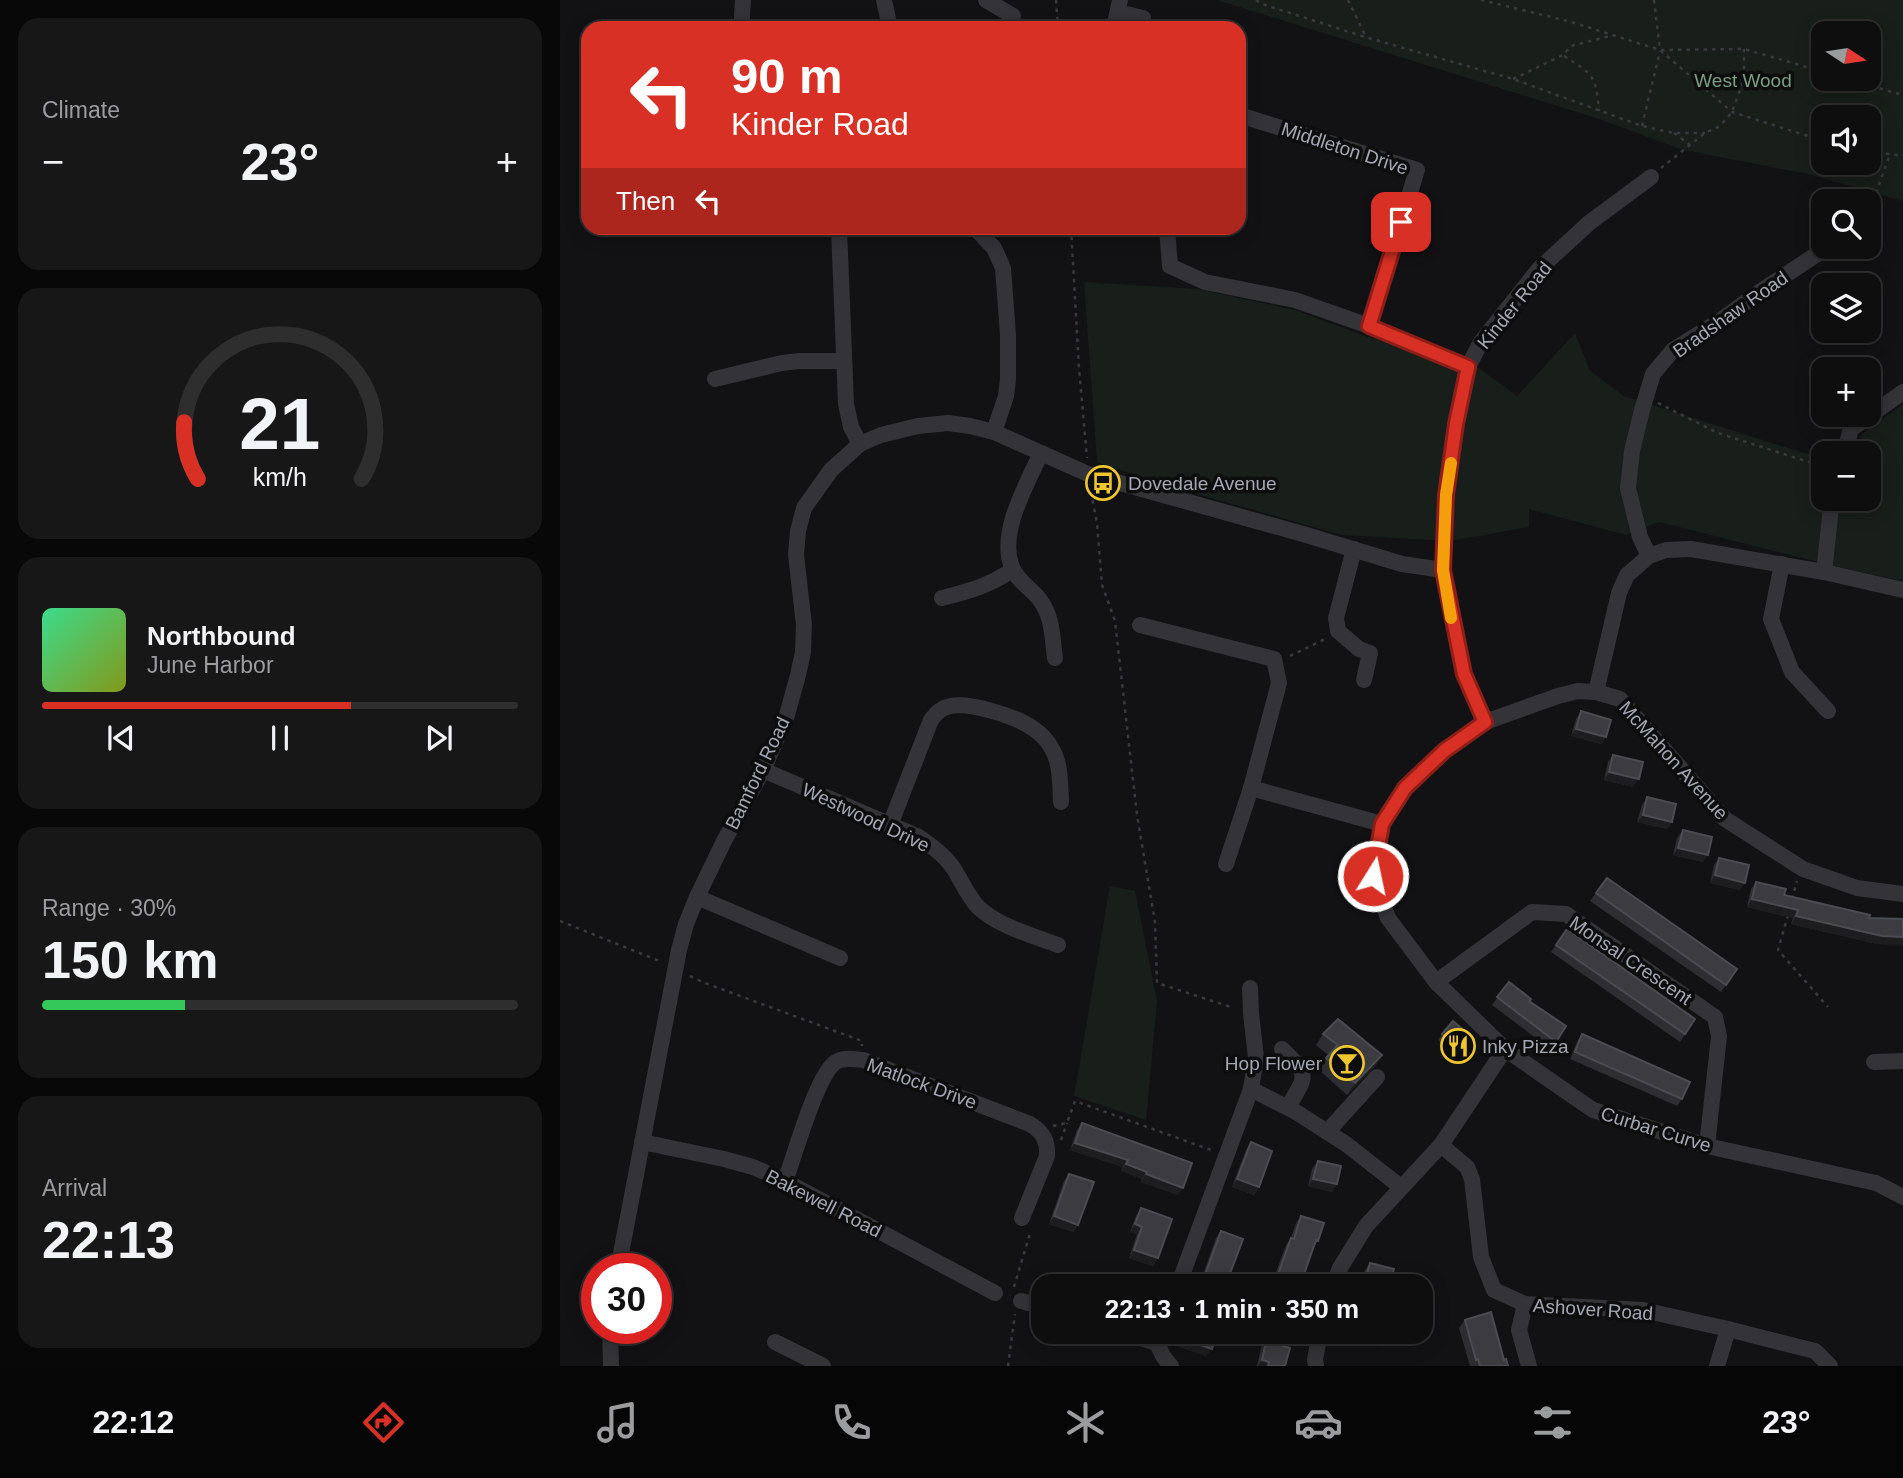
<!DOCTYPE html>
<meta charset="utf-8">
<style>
body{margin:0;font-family:Helvetica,sans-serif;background:#171718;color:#f1f3f6;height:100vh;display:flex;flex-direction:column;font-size:26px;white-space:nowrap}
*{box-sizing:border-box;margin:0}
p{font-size:23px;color:#9b9c9e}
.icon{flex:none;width:38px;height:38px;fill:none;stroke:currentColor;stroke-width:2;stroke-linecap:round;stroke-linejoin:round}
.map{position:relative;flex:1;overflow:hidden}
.drawer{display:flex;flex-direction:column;gap:18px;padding:18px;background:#080808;width:560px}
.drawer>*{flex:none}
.hud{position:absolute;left:21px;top:21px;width:665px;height:214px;border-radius:21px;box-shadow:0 4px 18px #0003,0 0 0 2px #2e2e2f;background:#d93025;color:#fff;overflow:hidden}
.needle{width:46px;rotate:102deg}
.tools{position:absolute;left:1251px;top:21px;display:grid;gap:14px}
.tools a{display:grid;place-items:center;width:70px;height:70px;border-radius:14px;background:#0e0e0f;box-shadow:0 4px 18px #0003,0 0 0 2px #2e2e2f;font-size:35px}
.speed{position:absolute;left:21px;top:1253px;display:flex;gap:14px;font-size:35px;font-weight:700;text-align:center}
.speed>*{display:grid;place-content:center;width:91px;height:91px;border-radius:50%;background:#0e0e0f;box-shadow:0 4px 18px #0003,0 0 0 2px #2e2e2f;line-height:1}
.speed .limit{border:10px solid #d22;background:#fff;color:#111}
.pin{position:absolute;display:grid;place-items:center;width:60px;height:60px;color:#fff;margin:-30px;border-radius:14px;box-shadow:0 4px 10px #0006}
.me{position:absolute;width:77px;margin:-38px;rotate:10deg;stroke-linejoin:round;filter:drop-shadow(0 0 5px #0008)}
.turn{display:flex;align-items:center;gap:24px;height:147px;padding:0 35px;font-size:32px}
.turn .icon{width:91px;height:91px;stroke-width:2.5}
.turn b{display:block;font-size:49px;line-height:60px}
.then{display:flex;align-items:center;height:66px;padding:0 35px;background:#0003;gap:14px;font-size:26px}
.big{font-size:52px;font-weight:700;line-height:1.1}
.drawer .widget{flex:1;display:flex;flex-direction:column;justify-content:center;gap:10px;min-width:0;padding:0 24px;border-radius:21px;background:#171718}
.drawer .dial{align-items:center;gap:0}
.dial svg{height:182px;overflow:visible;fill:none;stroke:#2e2e2f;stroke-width:7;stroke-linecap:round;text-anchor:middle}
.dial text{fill:#f1f3f6;stroke:none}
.song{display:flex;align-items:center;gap:21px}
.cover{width:84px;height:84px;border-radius:10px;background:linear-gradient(135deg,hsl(150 70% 55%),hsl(70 70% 35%))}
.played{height:7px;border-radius:4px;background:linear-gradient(90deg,#d93025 65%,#2e2e2f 65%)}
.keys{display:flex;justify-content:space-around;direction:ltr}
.heat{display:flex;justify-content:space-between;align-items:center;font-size:38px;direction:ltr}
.charge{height:10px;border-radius:5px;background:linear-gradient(90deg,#34c759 30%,#2e2e2f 0)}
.trip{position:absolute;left:471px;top:1274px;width:402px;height:70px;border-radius:21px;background:#0e0e0f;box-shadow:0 4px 18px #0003,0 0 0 2px #2e2e2f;font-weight:700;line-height:70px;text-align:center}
.tab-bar{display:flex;height:112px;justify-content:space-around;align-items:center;background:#060606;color:#9b9c9e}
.tab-bar .icon{width:49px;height:49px}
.tab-bar .current{color:#d93025}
.tab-bar b{font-size:32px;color:#f1f3f6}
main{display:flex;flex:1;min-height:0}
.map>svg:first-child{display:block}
.green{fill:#181e1a;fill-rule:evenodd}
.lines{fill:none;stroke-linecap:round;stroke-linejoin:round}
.path{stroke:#393a3f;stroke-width:2.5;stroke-dasharray:3.5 5;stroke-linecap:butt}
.minor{stroke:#333338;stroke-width:16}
.wall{fill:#2e2e32}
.shaded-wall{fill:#1d1d20}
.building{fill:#3b3b40;stroke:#4b4c52;stroke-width:2}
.route-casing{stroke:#8d1f18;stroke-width:18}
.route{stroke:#d93025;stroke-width:12}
.slow{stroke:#f59e0b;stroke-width:12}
.labels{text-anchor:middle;stroke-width:7;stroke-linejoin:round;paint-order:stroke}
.park-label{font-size:19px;fill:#7b9f81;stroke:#0d0d0e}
.street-label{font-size:19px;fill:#a4a7b4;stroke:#0d0d0e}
.poi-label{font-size:19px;fill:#a4a7b4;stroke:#0d0d0e;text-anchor:start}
</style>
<main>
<section class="drawer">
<div class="widget"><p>Climate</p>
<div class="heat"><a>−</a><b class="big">23°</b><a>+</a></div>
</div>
<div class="widget dial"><svg viewBox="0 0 100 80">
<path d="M14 69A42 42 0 1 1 86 69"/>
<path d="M14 69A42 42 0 0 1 8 44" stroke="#d93025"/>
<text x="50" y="56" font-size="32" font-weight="700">21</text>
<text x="50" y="72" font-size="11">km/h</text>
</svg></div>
<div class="widget">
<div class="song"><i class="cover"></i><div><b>Northbound</b><p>June Harbor</p></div></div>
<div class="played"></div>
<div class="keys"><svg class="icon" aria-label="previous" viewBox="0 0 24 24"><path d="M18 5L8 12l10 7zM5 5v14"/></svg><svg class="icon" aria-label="pause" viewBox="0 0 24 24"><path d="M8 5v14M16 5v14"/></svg><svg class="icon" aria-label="next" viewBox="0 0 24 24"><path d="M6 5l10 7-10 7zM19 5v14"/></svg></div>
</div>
<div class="widget"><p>Range · 30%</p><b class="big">150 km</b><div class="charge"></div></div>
<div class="widget"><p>Arrival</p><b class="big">22:13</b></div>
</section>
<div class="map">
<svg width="1343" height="1366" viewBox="0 0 1343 1366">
<rect width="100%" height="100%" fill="#121214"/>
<g class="green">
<path d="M657 0H1343V201L1248 174 1123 150 1036 118ZM1264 33H1309V79H1264ZM1264 117H1309V163H1264Z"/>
<polygon points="524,282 638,289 735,310 805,336 916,366 957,396 1015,333 1030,371 1064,396 1263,459 1264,499 1309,499 1309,453 1294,453 1302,434 1343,404 1343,581 1278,567 1099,522 1066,535 969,509 969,527 890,541 782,535 595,482 537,462"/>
<polygon points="550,886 575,891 597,1001 586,1120 514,1096"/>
</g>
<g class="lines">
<g class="path">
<polyline points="496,0 498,28"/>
<polyline points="696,0 702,4 805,37 953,79 1082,126 1114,133 1145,133"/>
<polyline points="788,0 805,35"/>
<polyline points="921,0 1008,21 1100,50 1184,49 1264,72"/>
<polyline points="1094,0 1100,50 1172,112 1264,141"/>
<path d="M1004 56C1034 75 1036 76 1039 111"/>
<polyline points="953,79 1003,55 1011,46 1050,36"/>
<polyline points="1287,79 1343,95"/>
<polyline points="1082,126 1100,51"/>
<polyline points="1114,133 1130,145"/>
<polyline points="1309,151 1343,156"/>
<polyline points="1101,168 1145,133 1160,126 1172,112 1184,79 1184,49"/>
<polyline points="1316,193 1330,154"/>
<polyline points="511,228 519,368 527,458"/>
<polyline points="1098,403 1158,433 1264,467"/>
<polyline points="531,492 537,523 542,585 555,621 577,815 595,922 597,983 674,1008"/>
<polyline points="730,656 765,639"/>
<polyline points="1232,899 1237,881"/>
<polyline points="1228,915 1218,950 1268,1007"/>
<polyline points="0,921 102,962"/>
<polyline points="130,976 145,983 302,1041 302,1046"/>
<polyline points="493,1126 507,1123 515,1101 651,1150"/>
<polyline points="501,1140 507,1123"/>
<polyline points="454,1287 471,1230"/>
<polyline points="448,1366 455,1314"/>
</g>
<g class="minor">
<polyline points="324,0 330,28"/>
<polyline points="426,0 453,16"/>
<polyline points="558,12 583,18"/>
<polyline points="182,17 183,0"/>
<polyline points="554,28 560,0"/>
<polyline points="679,115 857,170 809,326"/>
<polyline points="1309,210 1311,208"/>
<polyline points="279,228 286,404 291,427 300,444"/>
<polyline points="415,228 434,248 443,268 448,335 448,379 446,396 434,432"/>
<polyline points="607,228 610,266 645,282 735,300 809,326 908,367"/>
<polyline points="155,379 222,363 239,361 284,361"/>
<path d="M481 453C467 484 438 533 452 567 457 581 472 589 480 600 493 617 492 638 495 658"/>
<polyline points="1284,453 1291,429 1343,392"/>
<polyline points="794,549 776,618 778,631 799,649 810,653 804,680"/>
<polyline points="1089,556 1080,537 1068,488 1072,451 1082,410 1093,374 1113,350 1161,320 1201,291 1268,247"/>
<polyline points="1222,564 1211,619 1232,672 1268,711"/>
<polyline points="1264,572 1272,499"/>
<path d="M382 598C409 591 429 586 452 570"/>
<polyline points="580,625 714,659 719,683 691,788 666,864"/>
<polyline points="1036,692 1059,593 1067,575 1089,556 1106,550 1131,549 1264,572 1343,590"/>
<polyline points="925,722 904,674 883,570 886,495 896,424 908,367 921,342 979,269 1029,223 1091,177"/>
<path d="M203 770 357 836C371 845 385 855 394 869 402 882 408 896 418 907 439 927 472 935 498 945"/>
<polyline points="691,788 822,824"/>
<path d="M330 825 371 720C376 714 379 709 387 707 406 700 458 717 474 729 481 734 488 741 492 749 501 764 500 785 501 802"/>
<polyline points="1343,894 1297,888 1243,869 1165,819 1060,699 1036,692 1018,691 998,696 925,722 884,751 845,788 822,824 813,875 828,918 876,982 945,1049 1033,1110 1147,1146 1316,1183 1343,1197"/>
<polyline points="137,897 280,958"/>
<polyline points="876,982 972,912 1006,914 1155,1017 1159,1036 1147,1146"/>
<path d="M722 1049C750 1077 747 1074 728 1107"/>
<polyline points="1314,1062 1343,1061"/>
<polyline points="691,1089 736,1112 786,1144 841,1187"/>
<polyline points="767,1132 817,1077"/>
<polyline points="82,1142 164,1159 193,1167 225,1181 435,1293"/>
<polyline points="881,1145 907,1167 912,1179 921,1257 934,1290 965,1304 1083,1310 1168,1329 1255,1351 1270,1366"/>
<path d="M225 1181C234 1158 257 1073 276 1062 284 1057 294 1059 303 1060L470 1124C483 1132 488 1141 487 1156L462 1218"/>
<polyline points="58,1269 119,950 126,924 137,897 164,841 203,770 227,715 238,675 243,652 244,625 236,555 238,531 244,508 271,470 300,444 321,435 358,426 388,423 410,426 434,432 528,474 743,534 842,564 883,570"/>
<polyline points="618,1286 691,1089 696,1058 691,1013 690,988"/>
<polyline points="773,1286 780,1268 806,1226 881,1145 945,1049"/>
<polyline points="461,1301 483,1307"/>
<polyline points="965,1304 959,1330 969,1366"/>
<polyline points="50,1328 51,1366"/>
<polyline points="561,1332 597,1343"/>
<polyline points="601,1332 597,1343 603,1356 611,1366"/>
<polyline points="215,1342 263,1366"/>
<polyline points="756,1366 755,1360 760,1332"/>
<polyline points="1157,1366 1168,1329"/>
</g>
</g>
<g class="wall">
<polygon points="1021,711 1046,737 1041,744 1011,736 1016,719"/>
<polygon points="1053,755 1073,787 1044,780 1048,762"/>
<polygon points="1087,797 1112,822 1107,829 1077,822 1082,805"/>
<polygon points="1123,830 1143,862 1113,855 1117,838"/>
<polygon points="1159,858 1185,883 1179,890 1150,883 1154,865"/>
<polygon points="1047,878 1177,969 1161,992 1030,901"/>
<polygon points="1196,882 1224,895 1309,918 1343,919 1343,945 1317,944 1231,924 1233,918 1187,907 1191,889"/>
<polygon points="1007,929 1135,1019 1120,1042 991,952"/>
<polygon points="949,982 969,1001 1006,1026 990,1049 932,1005"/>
<polygon points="763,1034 822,1055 815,1066 787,1095 758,1069 768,1055 756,1045"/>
<polygon points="882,1034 910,1045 898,1058 878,1040"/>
<polygon points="1022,1034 1122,1099 1117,1106 1010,1059 1017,1042"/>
<polygon points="522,1123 618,1195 581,1182 582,1179 561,1171 563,1167 510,1150 517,1130"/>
<polygon points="691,1142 699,1187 694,1195 672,1187 686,1150"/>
<polygon points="758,1161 777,1184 772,1192 748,1186 752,1169"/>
<polygon points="509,1174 518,1225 513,1232 489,1224 504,1181"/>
<polygon points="581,1208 593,1266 569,1258 577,1234 570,1232 576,1216"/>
<polygon points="741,1216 758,1241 753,1248 740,1286 711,1286 726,1245 731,1238 736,1223"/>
<polygon points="661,1231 666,1284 670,1286 639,1286 656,1238"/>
<polygon points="810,1263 829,1286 800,1286 805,1270"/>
<polygon points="905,1320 944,1360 948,1366 910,1366 899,1328"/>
<polygon points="622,1332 658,1332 657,1333 646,1356 617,1346"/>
<polygon points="700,1332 728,1332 723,1346 725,1366 697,1366 703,1340 698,1338"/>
</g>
<g class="shaded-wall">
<polygon points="1016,729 1046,737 1041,744 1011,736"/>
<polygon points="1049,772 1079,779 1073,787 1044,780"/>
<polygon points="1083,815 1112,822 1107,829 1077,822"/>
<polygon points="1118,848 1148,855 1143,862 1113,855"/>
<polygon points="1155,875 1185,883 1179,890 1150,883"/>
<polygon points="1192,899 1238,910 1233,918 1187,907"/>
<polygon points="1236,916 1343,937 1343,945 1317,944 1231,924"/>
<polygon points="822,1055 815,1066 787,1095 795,1083"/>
<polygon points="515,1143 568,1160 563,1167 510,1150"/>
<polygon points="566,1164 587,1172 582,1179 561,1171"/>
<polygon points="586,1174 623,1188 618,1195 581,1182"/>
<polygon points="677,1179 699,1187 694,1195 672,1187"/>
<polygon points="753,1179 777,1184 772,1192 748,1186"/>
<polygon points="494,1216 518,1225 513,1232 489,1224"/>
<polygon points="575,1224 582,1227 577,1234 570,1232"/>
<polygon points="574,1250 598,1258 593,1266 569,1258"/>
<polygon points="805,1280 809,1281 806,1286 801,1286"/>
<polygon points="702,1332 708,1333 703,1340 698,1338"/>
<polygon points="800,1332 805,1332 830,1339 824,1347 796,1338"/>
<polygon points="622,1339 652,1349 646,1356 617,1346"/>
<polygon points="702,1360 709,1362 706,1366 698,1366"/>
</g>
<g class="building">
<polygon points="1021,711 1051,720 1046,737 1016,729"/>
<polygon points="1053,755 1083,762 1079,779 1049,772"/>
<polygon points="1087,797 1116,804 1112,822 1083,815"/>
<polygon points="1123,830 1152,837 1148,855 1118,848"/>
<polygon points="1159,858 1189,865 1185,883 1155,875"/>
<polygon points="1047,878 1177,969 1166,985 1036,893"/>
<polygon points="1196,882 1226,889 1224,895 1310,915 1309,918 1343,919 1343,937 1322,936 1236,916 1238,910 1192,899"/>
<polygon points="1007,929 1135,1019 1125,1034 996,945"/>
<polygon points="949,982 971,999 969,1001 1006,1026 996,1042 937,997"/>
<polygon points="778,1019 822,1055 795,1083 766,1058 778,1045 763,1034"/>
<polygon points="893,1021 914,1039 902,1052 882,1034"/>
<polygon points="1022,1034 1130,1082 1122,1099 1015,1052"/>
<polygon points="522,1123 632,1163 623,1188 586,1174 587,1172 566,1164 568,1160 515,1143"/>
<polygon points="691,1142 712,1151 699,1187 677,1179"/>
<polygon points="758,1161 781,1166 777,1184 753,1179"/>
<polygon points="509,1174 534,1182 518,1225 494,1216"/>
<polygon points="581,1208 612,1219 598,1258 574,1250 582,1227 575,1224"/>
<polygon points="741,1216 764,1223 758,1241 756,1240 740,1286 714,1286 731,1238 734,1239"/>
<polygon points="661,1231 683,1239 666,1284 670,1285 670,1286 641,1286"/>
<polygon points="810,1263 834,1269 829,1286 808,1286 809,1281 805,1280"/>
<polygon points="931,1312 944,1360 946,1359 948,1366 920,1366 918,1359 916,1360 905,1320"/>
<polygon points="625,1332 657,1332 652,1349 622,1339"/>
<polygon points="705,1332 728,1332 723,1346 730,1348 725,1366 708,1366 709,1362 702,1360 708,1333"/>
<polygon points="805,1332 832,1332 830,1339"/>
</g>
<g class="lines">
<g class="route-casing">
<polyline id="route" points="813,876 822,824 845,788 884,751 925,722 904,674 883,570 886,495 896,424 908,367 809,326 841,222"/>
</g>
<use href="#route" class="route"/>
<polyline class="slow" points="891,463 886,495 883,570 891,618"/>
</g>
<defs>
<g id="bus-ring" transform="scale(1.75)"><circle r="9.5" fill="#0d0d0e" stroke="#efc62f" stroke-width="1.5"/><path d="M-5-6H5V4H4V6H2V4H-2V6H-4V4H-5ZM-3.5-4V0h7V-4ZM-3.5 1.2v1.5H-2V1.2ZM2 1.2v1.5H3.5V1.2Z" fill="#efc62f"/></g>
<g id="restaurant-ring" transform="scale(1.75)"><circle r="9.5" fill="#0d0d0e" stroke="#efc62f" stroke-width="1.5"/><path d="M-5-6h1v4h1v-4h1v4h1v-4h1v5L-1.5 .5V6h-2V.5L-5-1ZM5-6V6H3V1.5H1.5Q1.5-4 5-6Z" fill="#efc62f"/></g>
<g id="bar-ring" transform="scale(1.75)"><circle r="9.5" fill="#0d0d0e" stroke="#efc62f" stroke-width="1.5"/><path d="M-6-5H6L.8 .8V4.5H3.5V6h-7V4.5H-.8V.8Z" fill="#efc62f"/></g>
</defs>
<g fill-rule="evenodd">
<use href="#bus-ring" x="543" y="483"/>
<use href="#restaurant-ring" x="898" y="1046"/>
<use href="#bar-ring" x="787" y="1063"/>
</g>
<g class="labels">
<g class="park-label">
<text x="1183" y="87">West Wood</text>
</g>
<g class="street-label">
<text transform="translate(785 148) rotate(18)" y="7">Middleton Drive</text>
<text transform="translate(954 305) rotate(-51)" y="7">Kinder Road</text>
<text transform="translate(1170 314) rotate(-35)" y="7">Bradshaw Road</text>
<text transform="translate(1114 760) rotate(48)" y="7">McMahon Avenue</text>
<text transform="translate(197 773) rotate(-64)" y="7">Bamford Road</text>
<text transform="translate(306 817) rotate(25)" y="7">Westwood Drive</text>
<text transform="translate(1071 960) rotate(34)" y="7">Monsal Crescent</text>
<text transform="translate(362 1083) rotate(20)" y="7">Matlock Drive</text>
<text transform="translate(1096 1129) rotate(17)" y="7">Curbar Curve</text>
<text transform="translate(264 1203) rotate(27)" y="7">Bakewell Road</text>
<text transform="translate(1033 1309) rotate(4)" y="7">Ashover Road</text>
</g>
<g class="poi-label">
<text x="568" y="490">Dovedale Avenue</text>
<text x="922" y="1053">Inky Pizza</text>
<text x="762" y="1070" text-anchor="end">Hop Flower</text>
</g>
</g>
</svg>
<div class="tools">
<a><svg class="needle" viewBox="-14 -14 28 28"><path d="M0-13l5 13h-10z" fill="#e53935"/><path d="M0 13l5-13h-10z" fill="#9b9c9e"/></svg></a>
<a><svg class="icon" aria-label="sound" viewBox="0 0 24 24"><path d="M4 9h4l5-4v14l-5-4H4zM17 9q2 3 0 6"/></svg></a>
<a><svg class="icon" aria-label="search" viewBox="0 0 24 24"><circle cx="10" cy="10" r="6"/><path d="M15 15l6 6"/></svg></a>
<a><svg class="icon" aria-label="layers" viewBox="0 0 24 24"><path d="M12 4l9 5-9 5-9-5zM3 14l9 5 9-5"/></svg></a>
<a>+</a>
<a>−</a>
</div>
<div class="speed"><div class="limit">30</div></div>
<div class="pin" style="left:841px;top:222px;background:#d93025"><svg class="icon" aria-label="arrive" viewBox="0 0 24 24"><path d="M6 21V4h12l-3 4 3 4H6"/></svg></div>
<svg class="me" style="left:813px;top:876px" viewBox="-20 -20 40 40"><circle r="17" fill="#d93025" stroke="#fff" stroke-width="3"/><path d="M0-11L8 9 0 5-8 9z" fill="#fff"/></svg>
<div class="trip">22:13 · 1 min · 350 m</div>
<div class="hud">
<div class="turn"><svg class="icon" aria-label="left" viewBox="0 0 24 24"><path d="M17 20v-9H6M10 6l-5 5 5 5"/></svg><div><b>90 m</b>Kinder Road</div></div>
<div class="then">Then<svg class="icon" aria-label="left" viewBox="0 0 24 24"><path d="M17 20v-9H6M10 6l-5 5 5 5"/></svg></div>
</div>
</div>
</main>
<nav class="tab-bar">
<b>22:12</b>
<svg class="icon current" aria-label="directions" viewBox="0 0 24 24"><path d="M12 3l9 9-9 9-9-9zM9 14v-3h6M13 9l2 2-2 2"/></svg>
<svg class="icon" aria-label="music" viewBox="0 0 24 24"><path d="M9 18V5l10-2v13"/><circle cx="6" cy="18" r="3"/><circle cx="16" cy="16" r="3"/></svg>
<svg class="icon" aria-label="phone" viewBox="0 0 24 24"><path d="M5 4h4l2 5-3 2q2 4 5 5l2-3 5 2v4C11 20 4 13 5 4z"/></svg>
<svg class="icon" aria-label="climate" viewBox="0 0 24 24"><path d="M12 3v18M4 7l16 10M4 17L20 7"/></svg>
<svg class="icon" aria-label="car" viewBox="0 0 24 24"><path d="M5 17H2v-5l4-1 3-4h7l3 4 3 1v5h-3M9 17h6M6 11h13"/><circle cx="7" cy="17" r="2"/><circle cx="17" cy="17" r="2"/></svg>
<svg class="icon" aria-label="filters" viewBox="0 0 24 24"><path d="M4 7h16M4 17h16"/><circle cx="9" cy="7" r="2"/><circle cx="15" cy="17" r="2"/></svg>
<b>23°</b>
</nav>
